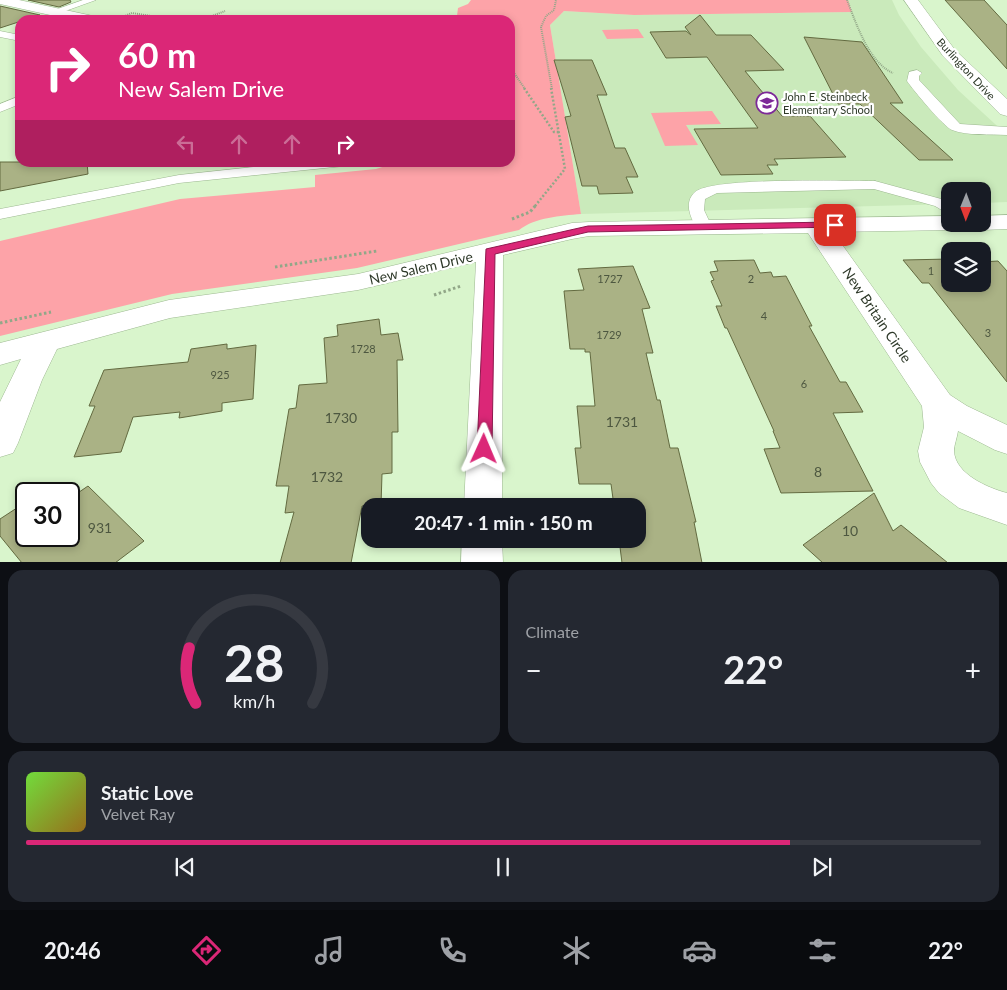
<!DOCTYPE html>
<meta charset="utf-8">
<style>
body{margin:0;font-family:Lato,sans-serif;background:#242831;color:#f1f3f6;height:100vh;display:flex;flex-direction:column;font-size:19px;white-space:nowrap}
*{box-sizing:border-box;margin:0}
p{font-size:16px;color:#9ea1a6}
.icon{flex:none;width:28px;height:28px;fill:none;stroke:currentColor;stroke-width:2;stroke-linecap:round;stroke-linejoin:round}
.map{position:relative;height:562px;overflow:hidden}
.sheet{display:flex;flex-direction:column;gap:8px;padding:8px;background:#0d0f14;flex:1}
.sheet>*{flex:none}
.guide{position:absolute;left:15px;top:15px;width:500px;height:152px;border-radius:15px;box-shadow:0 2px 8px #0003;background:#db2777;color:#fff;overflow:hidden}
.needle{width:32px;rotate:181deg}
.tools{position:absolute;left:941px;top:182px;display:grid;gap:10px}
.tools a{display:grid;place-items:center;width:50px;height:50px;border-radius:10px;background:#171b24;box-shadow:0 2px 8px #0003;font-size:25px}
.speed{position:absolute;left:15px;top:482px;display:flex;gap:10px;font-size:25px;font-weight:700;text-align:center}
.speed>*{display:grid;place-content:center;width:65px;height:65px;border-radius:50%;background:#171b24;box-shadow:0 2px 8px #0003;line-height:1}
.speed .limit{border:2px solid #111;border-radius:8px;background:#fff;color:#111}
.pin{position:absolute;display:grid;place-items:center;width:42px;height:42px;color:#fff;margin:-21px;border-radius:10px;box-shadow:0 2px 8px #0006}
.me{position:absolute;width:55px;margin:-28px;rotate:1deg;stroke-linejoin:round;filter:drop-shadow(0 0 4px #0008)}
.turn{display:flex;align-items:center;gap:18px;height:105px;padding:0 20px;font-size:22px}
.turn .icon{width:65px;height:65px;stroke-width:2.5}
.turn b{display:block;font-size:35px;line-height:42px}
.lanes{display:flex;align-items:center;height:48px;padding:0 20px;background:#0003;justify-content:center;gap:25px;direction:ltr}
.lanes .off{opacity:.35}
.big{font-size:38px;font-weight:700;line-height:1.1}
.sheet .tile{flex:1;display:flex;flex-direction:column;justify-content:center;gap:8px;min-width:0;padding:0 18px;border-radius:15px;background:#242831}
.sheet .dial{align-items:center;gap:0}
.dial svg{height:130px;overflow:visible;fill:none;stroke:#363941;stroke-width:7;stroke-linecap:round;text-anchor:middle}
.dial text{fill:#f1f3f6;stroke:none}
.song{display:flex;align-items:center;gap:15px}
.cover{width:60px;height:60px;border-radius:8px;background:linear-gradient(135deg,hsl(100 70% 55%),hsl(40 70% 35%))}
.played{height:5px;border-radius:2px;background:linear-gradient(90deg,#db2777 80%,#363941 80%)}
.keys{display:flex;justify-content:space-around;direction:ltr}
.heat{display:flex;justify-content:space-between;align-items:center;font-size:28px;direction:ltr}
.sheet .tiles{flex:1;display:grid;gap:8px;grid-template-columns:1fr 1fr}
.tile:last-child{grid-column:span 2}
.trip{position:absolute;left:361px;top:498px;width:285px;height:50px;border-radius:15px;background:#171b24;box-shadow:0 2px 8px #0003;font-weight:700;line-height:50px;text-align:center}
.menu{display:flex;height:80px;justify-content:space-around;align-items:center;background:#090b0e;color:#9ea1a6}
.menu .icon{width:35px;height:35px}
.menu .current{color:#db2777}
.menu b{font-size:22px;color:#f1f3f6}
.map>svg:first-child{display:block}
.built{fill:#caeabb}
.green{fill:#fda3a8}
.building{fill:#aab285;stroke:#636a40}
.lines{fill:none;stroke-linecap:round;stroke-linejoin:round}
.lane-casing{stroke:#9db891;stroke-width:1}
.street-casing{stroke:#9db891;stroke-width:1}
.path-far2{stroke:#92a788;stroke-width:2;stroke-dasharray:1 1;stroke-linecap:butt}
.path-far1{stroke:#92a788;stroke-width:2.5;stroke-dasharray:2 2;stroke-linecap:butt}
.path{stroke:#92a788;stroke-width:3;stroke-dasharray:2.5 2.5;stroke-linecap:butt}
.lane{fill:#fff;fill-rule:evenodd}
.street{fill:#fff;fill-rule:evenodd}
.route{fill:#db2777;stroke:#8e194d}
.labels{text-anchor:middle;stroke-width:4.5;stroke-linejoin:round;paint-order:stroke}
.far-street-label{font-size:11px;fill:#2e3929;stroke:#fff}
.far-poi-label{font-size:11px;fill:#2e3929;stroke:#fff;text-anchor:start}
.number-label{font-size:11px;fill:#4d5740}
.street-label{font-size:14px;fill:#2e3929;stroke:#fff}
.near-number-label{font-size:14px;fill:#4d5740}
</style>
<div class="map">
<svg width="1007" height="563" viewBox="0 0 1007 563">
<rect width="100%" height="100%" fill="#d9f5cc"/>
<polygon class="built" points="848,0 892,0 899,15 921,47 958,90 1007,135 1007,202 983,203 982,191 950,191 950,204 581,214 550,25 564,11 634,15 852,12"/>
<g class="green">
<path d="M471 0H848L852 12 634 15 564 11 550 25 581 214C560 216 536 217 519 230L357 268 172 294 0 336V241L180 199 315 187V175L376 169 395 163 510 162V20H449L457 16 458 8 468 4Z"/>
<polygon points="638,29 644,38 607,39 602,30"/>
<polygon points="712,111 721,124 686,125 698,145 665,146 651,113"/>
</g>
<g class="building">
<polygon points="28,0 70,0 71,2 59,7"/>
<polygon points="945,0 984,0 1007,25 1007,69"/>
<polygon points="0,6 40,15 0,28"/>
<polygon points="700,15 716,35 751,35 784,70 745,71 782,116 810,116 846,157 774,159 778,165 767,165 773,174 721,175 694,129 758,128 707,57 666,58 650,32 686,31 691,35 685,27"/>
<polygon points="804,37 862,42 903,103 890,103 953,160 919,160 860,104 838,104"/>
<polygon points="554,60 592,60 607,95 597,95 615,148 625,148 638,177 626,177 633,193 599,194 597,186 582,186 565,117 571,116"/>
<polygon points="0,162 87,162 88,174 0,191"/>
<polygon points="950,259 950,284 982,284 982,262 998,261 1007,271 1007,382 929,283 922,283 903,260"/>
<polygon points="754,260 760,273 771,272 773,277 786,276 812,326 809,326 840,382 846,382 863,412 833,413 873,491 781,493 764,449 780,448 773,431 774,431 727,328 725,328 716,306 722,306 711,281 714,280 710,272 718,271 714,261"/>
<polygon points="633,266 650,308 642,309 653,353 646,353 657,400 660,400 670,448 678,448 696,522 694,522 702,563 622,563 619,539 638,539 638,506 614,506 611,484 579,484 575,448 581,448 577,406 595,406 590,352 585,352 585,349 570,349 564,291 584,290 578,269"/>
<polygon points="379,319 381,335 398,333 403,360 397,360 398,432 392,432 392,473 382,474 381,505 362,506 351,563 280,563 294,512 285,513 289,486 276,486 289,409 296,408 299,385 327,383 324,338 338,336 337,325"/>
<polygon points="227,344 227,349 256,345 253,399 222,403 222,411 179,418 180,412 133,417 121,452 74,457 95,406 89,406 104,370 188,362 191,349"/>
<polygon points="88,486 144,541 115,563 22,563 0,536 0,519 26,502 26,536 69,536 69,499"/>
<polygon points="874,493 893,531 901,525 948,563 823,563 803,545"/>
</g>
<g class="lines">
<g class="lane-casing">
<g id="lane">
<polygon points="83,0 96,0 57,14 54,15 49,12"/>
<polygon points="0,31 20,35 20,41 0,37"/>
<path d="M917 70 922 73 919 76V80L960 124 1007 127V135C990 134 968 136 952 130 943 126 914 91 907 81L909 72Z"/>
<polygon points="20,96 20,104 0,112 0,104"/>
<polygon points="299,162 351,162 344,166 179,183 0,219 0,209 179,175"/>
<path d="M875 181 945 200 950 203V215L935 206 874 189 717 193 705 199 704 210 712 227 710 230H698C691 219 683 203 695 192 713 177 845 181 875 181Z"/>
</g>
</g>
<g class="street-casing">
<g id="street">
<polygon points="0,0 19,0 93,16 98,17 100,20 73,20 0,4"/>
<polygon points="904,0 918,0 955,50 1007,99 1007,116 1000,114 943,56"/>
<polygon points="1007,215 1007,229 982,230 973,228 970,224 982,224 982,216"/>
<path d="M950 216V224H962L959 228 950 230 833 232 950 395 967 406 1007 425V454L995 450 958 431C957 438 954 445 954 451 955 474 988 488 1007 493V525L959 508 939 493 931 483 920 462 918 451 924 427 922 406 808 233 589 236 572 239 503 255 502 506H464L476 262 358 290 170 318 57 349 42 380 18 443 13 453 0 457V402L21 359 0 365V343L169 300 358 274 572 223 589 222Z"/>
<polygon points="462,539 502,539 503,563 461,563"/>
</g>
</g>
<g class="path-far2">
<path d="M847 0C856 23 869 63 893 73"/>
<polyline points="120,18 132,13 176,20"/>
<polyline points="202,20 225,11"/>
<polyline points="510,67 525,89"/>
<polyline points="552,89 541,27 546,16 554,10 556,0"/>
</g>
<g class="path-far1">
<polyline points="524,88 554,132 559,132"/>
<polyline points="535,206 565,169 551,88"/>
</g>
<g class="path">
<polyline points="512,219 530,212 536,205"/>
<polyline points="275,267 377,251"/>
<polyline points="434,295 461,286"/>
<polyline points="0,323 51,312"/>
</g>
<use href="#lane" class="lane"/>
<use href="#street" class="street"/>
</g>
<polygon class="route" points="835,222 840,225 838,227 588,232 495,254 492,449 490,453 484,455 479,453 477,449 486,249 588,226"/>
<defs>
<g id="school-ring" transform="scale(1.125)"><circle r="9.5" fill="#fff" stroke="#7c2998" stroke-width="1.5"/><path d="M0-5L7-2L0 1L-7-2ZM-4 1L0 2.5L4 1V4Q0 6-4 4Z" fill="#7c2998"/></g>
</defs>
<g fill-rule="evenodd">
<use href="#school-ring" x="767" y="103"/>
</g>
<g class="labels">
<g class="far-street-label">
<text transform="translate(966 69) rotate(47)" y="4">Burlington Drive</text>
</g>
<g class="far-poi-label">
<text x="783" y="101">John E. Steinbeck<tspan x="783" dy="13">Elementary School</tspan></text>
</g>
<g class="number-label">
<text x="931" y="275">1</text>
<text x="610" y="283">1727</text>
<text x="751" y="283">2</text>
<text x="764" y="320">4</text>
<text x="988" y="337">3</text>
<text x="609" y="339">1729</text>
<text x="363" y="353">1728</text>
<text x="220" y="379">925</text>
<text x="804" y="388">6</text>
</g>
<g class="street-label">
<text transform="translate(421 268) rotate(-13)" y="5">New Salem Drive</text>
<text transform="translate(877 315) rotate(56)" y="5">New Britain Circle</text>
</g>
<g class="near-number-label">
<text x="341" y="423">1730</text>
<text x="622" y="427">1731</text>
<text x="818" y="477">8</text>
<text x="327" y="482">1732</text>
<text x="100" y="533">931</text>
<text x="850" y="536">10</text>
</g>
</g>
</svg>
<div class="tools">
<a><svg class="needle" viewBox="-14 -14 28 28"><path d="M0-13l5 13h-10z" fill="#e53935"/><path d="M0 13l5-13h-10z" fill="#9ea1a6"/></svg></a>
<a><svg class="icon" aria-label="layers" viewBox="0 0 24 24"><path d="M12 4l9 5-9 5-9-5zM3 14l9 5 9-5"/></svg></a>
</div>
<div class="speed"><div class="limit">30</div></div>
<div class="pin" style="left:835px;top:225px;background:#d93025"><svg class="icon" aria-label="arrive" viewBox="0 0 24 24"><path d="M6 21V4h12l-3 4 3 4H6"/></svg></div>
<svg class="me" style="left:484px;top:449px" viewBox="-20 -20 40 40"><path d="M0-17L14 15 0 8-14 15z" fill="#db2777" stroke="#fff" stroke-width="4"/></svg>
<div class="trip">20:47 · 1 min · 150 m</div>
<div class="guide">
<div class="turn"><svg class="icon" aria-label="right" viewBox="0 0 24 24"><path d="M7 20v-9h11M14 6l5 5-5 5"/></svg><div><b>60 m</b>New Salem Drive</div></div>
<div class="lanes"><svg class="icon off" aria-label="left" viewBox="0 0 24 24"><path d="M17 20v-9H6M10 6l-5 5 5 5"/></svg><svg class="icon off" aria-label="ahead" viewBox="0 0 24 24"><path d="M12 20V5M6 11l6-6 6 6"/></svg><svg class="icon off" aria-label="ahead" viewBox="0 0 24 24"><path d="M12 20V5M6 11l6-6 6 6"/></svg><svg class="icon" aria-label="right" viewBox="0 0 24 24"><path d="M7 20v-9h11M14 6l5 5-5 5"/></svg></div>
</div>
</div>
<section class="sheet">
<div class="tiles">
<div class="tile dial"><svg viewBox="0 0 100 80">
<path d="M14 69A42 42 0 1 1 86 69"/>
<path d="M14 69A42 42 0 0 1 10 35" stroke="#db2777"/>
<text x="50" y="56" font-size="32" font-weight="700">28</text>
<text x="50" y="72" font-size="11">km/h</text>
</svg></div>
<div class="tile"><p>Climate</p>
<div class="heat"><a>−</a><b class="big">22°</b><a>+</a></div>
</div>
<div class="tile">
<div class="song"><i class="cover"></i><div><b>Static Love</b><p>Velvet Ray</p></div></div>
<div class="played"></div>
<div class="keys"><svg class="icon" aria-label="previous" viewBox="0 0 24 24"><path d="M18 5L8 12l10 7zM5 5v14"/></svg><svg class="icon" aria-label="pause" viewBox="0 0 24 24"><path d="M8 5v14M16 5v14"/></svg><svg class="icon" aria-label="next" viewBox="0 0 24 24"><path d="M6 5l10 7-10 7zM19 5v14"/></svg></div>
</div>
</div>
</section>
<nav class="menu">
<b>20:46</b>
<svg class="icon current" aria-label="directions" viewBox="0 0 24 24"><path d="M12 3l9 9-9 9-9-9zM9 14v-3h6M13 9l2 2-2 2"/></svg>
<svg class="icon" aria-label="music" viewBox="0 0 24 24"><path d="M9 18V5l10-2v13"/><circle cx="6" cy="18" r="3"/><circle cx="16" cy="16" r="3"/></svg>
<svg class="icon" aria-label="phone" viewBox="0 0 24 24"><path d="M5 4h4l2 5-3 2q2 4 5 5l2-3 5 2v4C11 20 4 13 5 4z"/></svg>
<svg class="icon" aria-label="climate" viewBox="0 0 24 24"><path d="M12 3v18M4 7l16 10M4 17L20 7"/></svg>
<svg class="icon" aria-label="car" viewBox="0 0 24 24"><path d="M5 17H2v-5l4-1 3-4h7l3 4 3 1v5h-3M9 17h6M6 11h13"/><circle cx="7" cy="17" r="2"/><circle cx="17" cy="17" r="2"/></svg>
<svg class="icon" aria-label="filters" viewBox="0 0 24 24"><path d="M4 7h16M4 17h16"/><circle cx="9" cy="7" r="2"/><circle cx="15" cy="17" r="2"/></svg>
<b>22°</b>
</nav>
